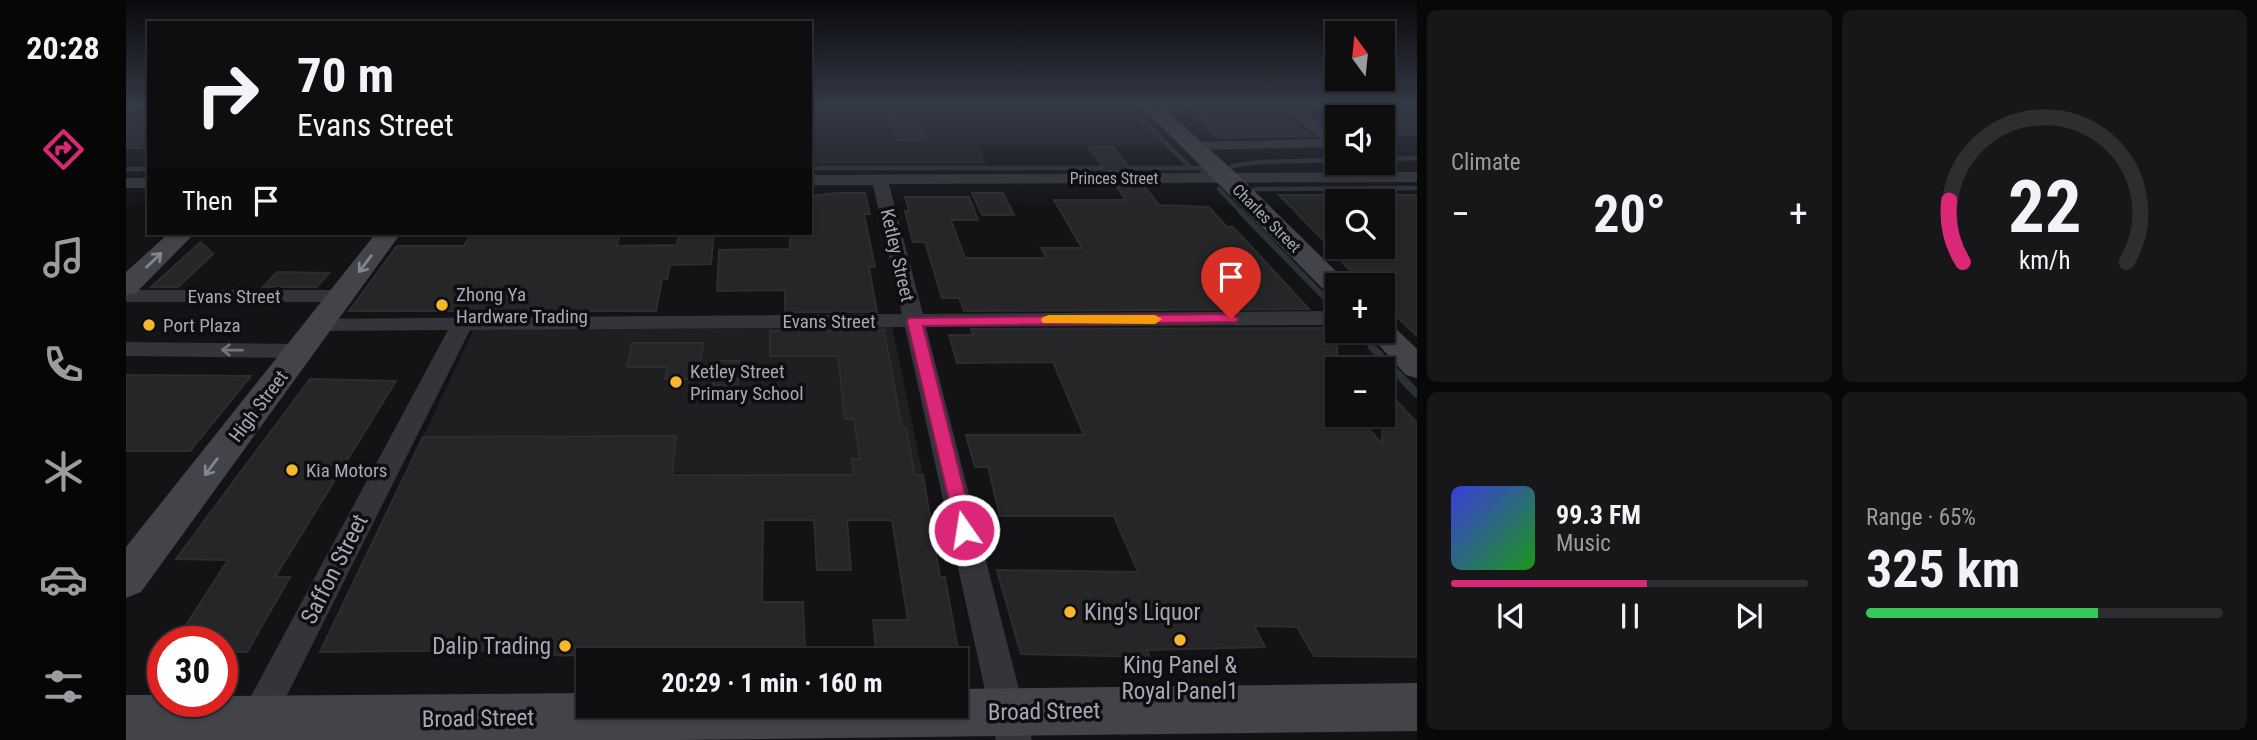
<!DOCTYPE html>
<meta charset="utf-8">
<style>
body{margin:0;font-family:"Roboto Condensed",sans-serif;background:#171719;color:#f1f3f6;height:100vh;display:flex;flex-direction:column;font-size:26px;white-space:nowrap}
*{box-sizing:border-box;margin:0}
p{font-size:23px;color:#9b9c9f}
.icon{flex:none;width:38px;height:38px;fill:none;stroke:currentColor;stroke-width:2;stroke-linecap:round;stroke-linejoin:round}
.map{position:relative;flex:1;overflow:hidden}
.sheet{display:flex;flex-direction:column;gap:10px;padding:10px;background:#080809;width:840px}
.sheet>*{flex:none}
.banner{position:absolute;left:21px;top:21px;width:665px;height:214px;border-radius:0px;box-shadow:0 2px 5px #0004,0 0 0 2px #2e2e30;background:#0e0e10;color:#f1f3f6;overflow:hidden}
.needle{width:46px;rotate:345deg}
.buttons{position:absolute;left:1199px;top:21px;display:grid;gap:14px}
.buttons a{display:grid;place-items:center;width:70px;height:70px;border-radius:0px;background:#0e0e10;box-shadow:0 2px 5px #0004,0 0 0 2px #2e2e30;font-size:35px}
.speed{position:absolute;left:21px;top:626px;display:flex;gap:14px;font-size:35px;font-weight:700;text-align:center}
.speed>*{display:grid;place-content:center;width:91px;height:91px;border-radius:50%;background:#0e0e10;box-shadow:0 2px 5px #0004,0 0 0 2px #2e2e30;line-height:1}
.speed .limit{border:10px solid #d22;background:#fff;color:#111}
.pin{position:absolute;display:grid;place-items:center;width:60px;height:60px;color:#fff;margin:-72px -30px;border-radius:50% 50% 50% 0;rotate:-45deg;box-shadow:0 0 7px #0007}
.pin .icon{rotate:45deg}
.me{position:absolute;width:77px;margin:-38px;rotate:347deg;stroke-linejoin:round;filter:drop-shadow(0 0 5px #0008)}
.turn{display:flex;align-items:center;gap:24px;height:147px;padding:0 35px;font-size:32px}
.turn .icon{width:91px;height:91px;stroke-width:2.5}
.turn b{display:block;font-size:49px;line-height:60px}
.then{display:flex;align-items:center;height:66px;padding:0 35px;background:#0003;gap:14px;font-size:26px}
.big{font-size:52px;font-weight:700;line-height:1.1}
.sheet .widget{flex:1;display:flex;flex-direction:column;justify-content:center;gap:10px;min-width:0;padding:0 24px;border-radius:10px;background:#171719}
.sheet .dial{align-items:center;gap:0}
.dial svg{height:182px;overflow:visible;fill:none;stroke:#2e2e30;stroke-width:7;stroke-linecap:round;text-anchor:middle}
.dial text{fill:#f1f3f6;stroke:none}
.song{display:flex;align-items:center;gap:21px}
.cover{width:84px;height:84px;border-radius:10px;background:linear-gradient(135deg,hsl(240 70% 55%),hsl(120 70% 35%))}
.played{height:7px;border-radius:4px;background:linear-gradient(90deg,#db2777 55%,#2e2e30 55%)}
.keys{display:flex;justify-content:space-around;direction:ltr}
.heat{display:flex;justify-content:space-between;align-items:center;font-size:38px;direction:ltr}
.charge{height:10px;border-radius:5px;background:linear-gradient(90deg,#34c759 65%,#2e2e30 0)}
.sheet .tiles{flex:1;display:grid;gap:10px;grid-template-columns:repeat(2,1fr)}
.trip{position:absolute;left:450px;top:648px;width:392px;height:70px;border-radius:0px;background:#0e0e10;box-shadow:0 2px 5px #0004,0 0 0 2px #2e2e30;font-weight:700;line-height:70px;text-align:center}
main{display:flex;flex:1;min-height:0}
.dock{display:flex;flex-direction:column;width:126px;justify-content:space-around;align-items:center;background:#060606;color:#9b9c9f}
.dock .icon{width:49px;height:49px}
.dock .active{color:#db2777}
.dock b{font-size:32px;color:#f1f3f6}
.map>svg:first-child{display:block}
.built{fill:#1f1f22}
.lines{fill:none;stroke-linecap:round;stroke-linejoin:round}
.stream-far2{stroke:#293139;stroke-width:4.5}
.stream-far1{stroke:#293139;stroke-width:6}
.stream{stroke:#293139;stroke-width:8}
.building{fill:#262629;stroke:#2d2d31;stroke-width:2;fill-rule:evenodd}
.minor{fill:#34353a;fill-rule:evenodd}
.secondary{fill:#42444a;fill-rule:evenodd}
.oneway{stroke:#828690}
.oneway2{stroke:#72757e}
.route{fill:#db2777;stroke:#8e194d;stroke-width:2}
.slow{fill:#f59e0b}
.poi-dot{fill:#f4b72d;stroke:#0e0e10;stroke-width:2.5}
.labels{text-anchor:middle;stroke-width:7;stroke-linejoin:round;paint-order:stroke}
.far-street-label{font-size:16px;fill:#a5a9b6;stroke:#0e0e10}
.street-label{font-size:19px;fill:#a5a9b6;stroke:#0e0e10}
.poi-label{font-size:19px;fill:#a5a9b6;stroke:#0e0e10;text-anchor:start}
.near-street-label{font-size:23px;fill:#a5a9b6;stroke:#0e0e10}
.near-poi-label{font-size:23px;fill:#a5a9b6;stroke:#0e0e10;text-anchor:start}
</style>
<main>
<nav class="dock">
<b>20:28</b>
<svg class="icon active" aria-label="directions" viewBox="0 0 24 24"><path d="M12 3l9 9-9 9-9-9zM9 14v-3h6M13 9l2 2-2 2"/></svg>
<svg class="icon" aria-label="music" viewBox="0 0 24 24"><path d="M9 18V5l10-2v13"/><circle cx="6" cy="18" r="3"/><circle cx="16" cy="16" r="3"/></svg>
<svg class="icon" aria-label="phone" viewBox="0 0 24 24"><path d="M5 4h4l2 5-3 2q2 4 5 5l2-3 5 2v4C11 20 4 13 5 4z"/></svg>
<svg class="icon" aria-label="climate" viewBox="0 0 24 24"><path d="M12 3v18M4 7l16 10M4 17L20 7"/></svg>
<svg class="icon" aria-label="car" viewBox="0 0 24 24"><path d="M5 17H2v-5l4-1 3-4h7l3 4 3 1v5h-3M9 17h6M6 11h13"/><circle cx="7" cy="17" r="2"/><circle cx="17" cy="17" r="2"/></svg>
<svg class="icon" aria-label="filters" viewBox="0 0 24 24"><path d="M4 7h16M4 17h16"/><circle cx="9" cy="7" r="2"/><circle cx="15" cy="17" r="2"/></svg>
</nav>
<div class="map">
<svg width="1291" height="740" viewBox="0 0 1291 740">
<rect width="100%" height="100%" fill="#131315"/>
<g class="built">
<polygon points="684,105 997,105 1038,145 852,145 861,164 684,164"/>
<polygon points="766,326 797,475 546,473 550,436 297,437 348,329"/>
</g>
<g class="lines">
<g class="stream-far2">
<polyline points="1001,105 1065,168"/>
<polyline points="1256,159 1291,158"/>
<polyline points="1106,166 1134,162 1211,160"/>
<polyline points="684,168 985,168"/>
<polyline points="997,168 1074,168 1078,172"/>
<polyline points="0,169 23,169"/>
<polyline points="1093,189 1116,213"/>
<polyline points="1129,189 1291,188"/>
</g>
<g class="stream-far1">
<polyline points="1114,211 1211,310"/>
<polyline points="1231,331 1248,348"/>
</g>
<polyline class="stream" points="1246,347 1291,394"/>
</g>
<g class="building">
<polygon points="759,105 786,105 800,140 771,140"/>
<polygon points="1256,105 1291,107 1291,135 1256,135"/>
<polygon points="1145,106 1185,136 1093,138 1070,118 1077,118 1065,107"/>
<polygon points="23,109 23,148 0,148 0,125"/>
<polygon points="962,147 987,147 1006,171 980,171"/>
<polygon points="990,186 1018,186 1033,205 1083,207 1101,227 1107,227 1183,309 838,311 833,298 816,298 799,242 787,242 779,211 783,211 779,197 843,197 852,220 825,220 839,258 920,258 915,248 956,248 928,200 1000,200"/>
<polygon points="711,193 739,193 744,214 738,214 749,267 743,267 751,312 659,312 659,290 591,291 593,250 664,249 664,233 684,233 684,196"/>
<polygon points="846,193 877,193 888,215 856,215"/>
<path d="M1153 195H1291V336L1257 303 1256 285H1240L1201 248H1205ZM1211 201H1256V247H1211Z"/>
<polygon points="346,233 494,233 491,246 551,245 553,233 588,233 585,264 544,265 541,279 536,279 530,311 223,311 271,246 338,246"/>
<polygon points="75,242 87,254 52,287 25,287"/>
<polygon points="151,272 203,273 191,287 137,287"/>
<polygon points="1201,328 1211,339 1211,415 1231,415 1256,444 1256,385 1291,423 1291,657 1188,656 1171,627 1128,626 1139,647 1021,650 1024,657 895,654 871,570 1012,572 988,516 874,516 862,467 849,467 840,435 958,435 927,362 831,363 823,335 847,335 845,329"/>
<polygon points="758,330 776,428 780,428 789,475 797,475 814,577 819,577 832,650 750,650 747,620 782,620 766,520 721,520 725,570 691,570 688,520 637,520 636,602 677,602 679,651 635,651 635,659 534,659 534,656 391,655 392,650 194,652 297,437 550,436 546,475 728,475 726,459 734,459 728,419 719,419 712,356 644,356 644,331"/>
<polygon points="506,343 577,343 573,379 539,379 541,367 501,367"/>
<polygon points="589,361 613,361 612,384 587,385"/>
<polygon points="0,375 125,376 64,451 0,451"/>
<polygon points="184,379 270,381 149,577 164,577 121,652 96,652 96,642 49,642 102,560 50,559"/>
</g>
<g class="lines">
<g class="minor">
<polygon points="17,105 0,116 1,105"/>
<polygon points="1152,105 1168,105 1211,136 1211,145 1203,147 1068,150 1061,146 1068,142 1195,139"/>
<polygon points="1291,172 1291,182 763,184 797,314 1211,311 1211,325 800,327 906,740 870,740 779,327 344,330 142,733 130,738 118,733 113,721 118,709 322,330 195,331 188,329 184,324 188,319 776,314 747,185 684,185 684,175"/>
<rect x="0" y="178" width="23" height="10"/>
<polygon points="0,290 216,290 223,292 226,296 223,300 216,302 0,302"/>
<polygon points="0,342 174,344 182,346 185,351 182,356 174,358 0,356"/>
</g>
<g class="secondary">
<polygon points="1014,105 1034,105 1110,173 1224,285 1211,285 1211,295 1201,293"/>
<polygon points="43,233 69,233 10,293 0,295 0,272"/>
<polygon points="250,233 275,233 15,592 0,598 0,547"/>
<polygon points="1256,322 1265,324 1291,349 1291,378 1280,375 1240,331 1256,331"/>
<polygon points="1291,683 1291,731 548,740 0,740 0,695 37,695 37,702 96,702 96,696 462,693 462,705 830,705 830,689"/>
</g>
</g>
<defs><path id="oneway-shaft" d="M-6 0H5M1.5-3L5.5 0L1.5 3" fill="none" stroke-width="1.6" stroke-linecap="round" stroke-linejoin="round" transform="scale(1.75)"/></defs>
<g class="oneway">
<use href="#oneway-shaft" transform="translate(28 260) rotate(-44)"/>
<use href="#oneway-shaft" transform="translate(239 264) rotate(127)"/>
<use href="#oneway-shaft" transform="translate(85 467) rotate(127)"/>
</g>
<use class="oneway2" href="#oneway-shaft" transform="translate(106 350) rotate(-179)"/>
<linearGradient id="sky" x2="0" y2="1"><stop stop-color="#0a0a0c"/><stop offset="0.5" stop-color="#333946"/><stop offset="1" stop-color="#333946" stop-opacity="0"/></linearGradient>
<rect width="1291" height="209" fill="url(#sky)"/>
<polygon class="route" points="1105,314 1113,319 1110,322 797,326 848,530 845,535 838,538 831,535 781,321 783,318"/>
<polygon class="slow" points="923,315 1029,315 1036,319 1029,324 917,323 915,320 917,317"/>
<g class="poi-dot">
<circle cx="316" cy="305" r="7"/>
<circle cx="23" cy="325" r="7"/>
<circle cx="550" cy="382" r="7"/>
<circle cx="166" cy="470" r="7"/>
<circle cx="944" cy="612" r="7"/>
<circle cx="1054" cy="640" r="7"/>
<circle cx="439" cy="646" r="7"/>
</g>
<g class="labels">
<g class="far-street-label">
<text x="988" y="184">Princes Street</text>
<text transform="translate(1141 218) rotate(45)" y="6">Charles Street</text>
</g>
<g class="street-label">
<text transform="translate(772 255) rotate(77)" y="7">Ketley Street</text>
<text x="108" y="303">Evans Street</text>
<text x="703" y="328">Evans Street</text>
<text transform="translate(132 406) rotate(-53)" y="7">High Street</text>
</g>
<g class="poi-label">
<text x="330" y="301">Zhong Ya<tspan x="330" dy="22">Hardware Trading</tspan></text>
<text x="37" y="332">Port Plaza</text>
<text x="564" y="378">Ketley Street<tspan x="564" dy="22">Primary School</tspan></text>
<text x="180" y="477">Kia Motors</text>
</g>
<g class="near-street-label">
<text transform="translate(208 569) rotate(-63)" y="8">Saffon Street</text>
<text transform="translate(918 711) rotate(-1)" y="8">Broad Street</text>
<text transform="translate(352 718) rotate(-1)" y="8">Broad Street</text>
</g>
<g class="near-poi-label">
<text x="958" y="620">King's Liquor</text>
<text x="425" y="654" text-anchor="end">Dalip Trading</text>
<text x="1054" y="673" text-anchor="middle">King Panel &amp;<tspan x="1054" dy="26">Royal Panel1</tspan></text>
</g>
</g>
</svg>
<div class="buttons">
<a><svg class="needle" viewBox="-14 -14 28 28"><path d="M0-13l5 13h-10z" fill="#e53935"/><path d="M0 13l5-13h-10z" fill="#9b9c9f"/></svg></a>
<a><svg class="icon" aria-label="sound" viewBox="0 0 24 24"><path d="M4 9h4l5-4v14l-5-4H4zM17 9q2 3 0 6"/></svg></a>
<a><svg class="icon" aria-label="search" viewBox="0 0 24 24"><circle cx="10" cy="10" r="6"/><path d="M15 15l6 6"/></svg></a>
<a>+</a>
<a>−</a>
</div>
<div class="speed"><div class="limit">30</div></div>
<div class="pin" style="left:1105px;top:319px;background:#d93025"><svg class="icon" aria-label="arrive" viewBox="0 0 24 24"><path d="M6 21V4h12l-3 4 3 4H6"/></svg></div>
<svg class="me" style="left:838px;top:530px" viewBox="-20 -20 40 40"><circle r="17" fill="#db2777" stroke="#fff" stroke-width="3"/><path d="M0-11L8 9 0 5-8 9z" fill="#fff"/></svg>
<div class="trip">20:29 · 1 min · 160 m</div>
<div class="banner">
<div class="turn"><svg class="icon" aria-label="right" viewBox="0 0 24 24"><path d="M7 20v-9h11M14 6l5 5-5 5"/></svg><div><b>70 m</b>Evans Street</div></div>
<div class="then">Then<svg class="icon" aria-label="arrive" viewBox="0 0 24 24"><path d="M6 21V4h12l-3 4 3 4H6"/></svg></div>
</div>
</div>
<section class="sheet">
<div class="tiles">
<div class="widget"><p>Climate</p>
<div class="heat"><a>−</a><b class="big">20°</b><a>+</a></div>
</div>
<div class="widget dial"><svg viewBox="0 0 100 80">
<path d="M14 69A42 42 0 1 1 86 69"/>
<path d="M14 69A42 42 0 0 1 8 42" stroke="#db2777"/>
<text x="50" y="56" font-size="32" font-weight="700">22</text>
<text x="50" y="72" font-size="11">km/h</text>
</svg></div>
<div class="widget">
<div class="song"><i class="cover"></i><div><b>99.3 FM</b><p>Music</p></div></div>
<div class="played"></div>
<div class="keys"><svg class="icon" aria-label="previous" viewBox="0 0 24 24"><path d="M18 5L8 12l10 7zM5 5v14"/></svg><svg class="icon" aria-label="pause" viewBox="0 0 24 24"><path d="M8 5v14M16 5v14"/></svg><svg class="icon" aria-label="next" viewBox="0 0 24 24"><path d="M6 5l10 7-10 7zM19 5v14"/></svg></div>
</div>
<div class="widget"><p>Range · 65%</p><b class="big">325 km</b><div class="charge"></div></div>
</div>
</section>
</main>
